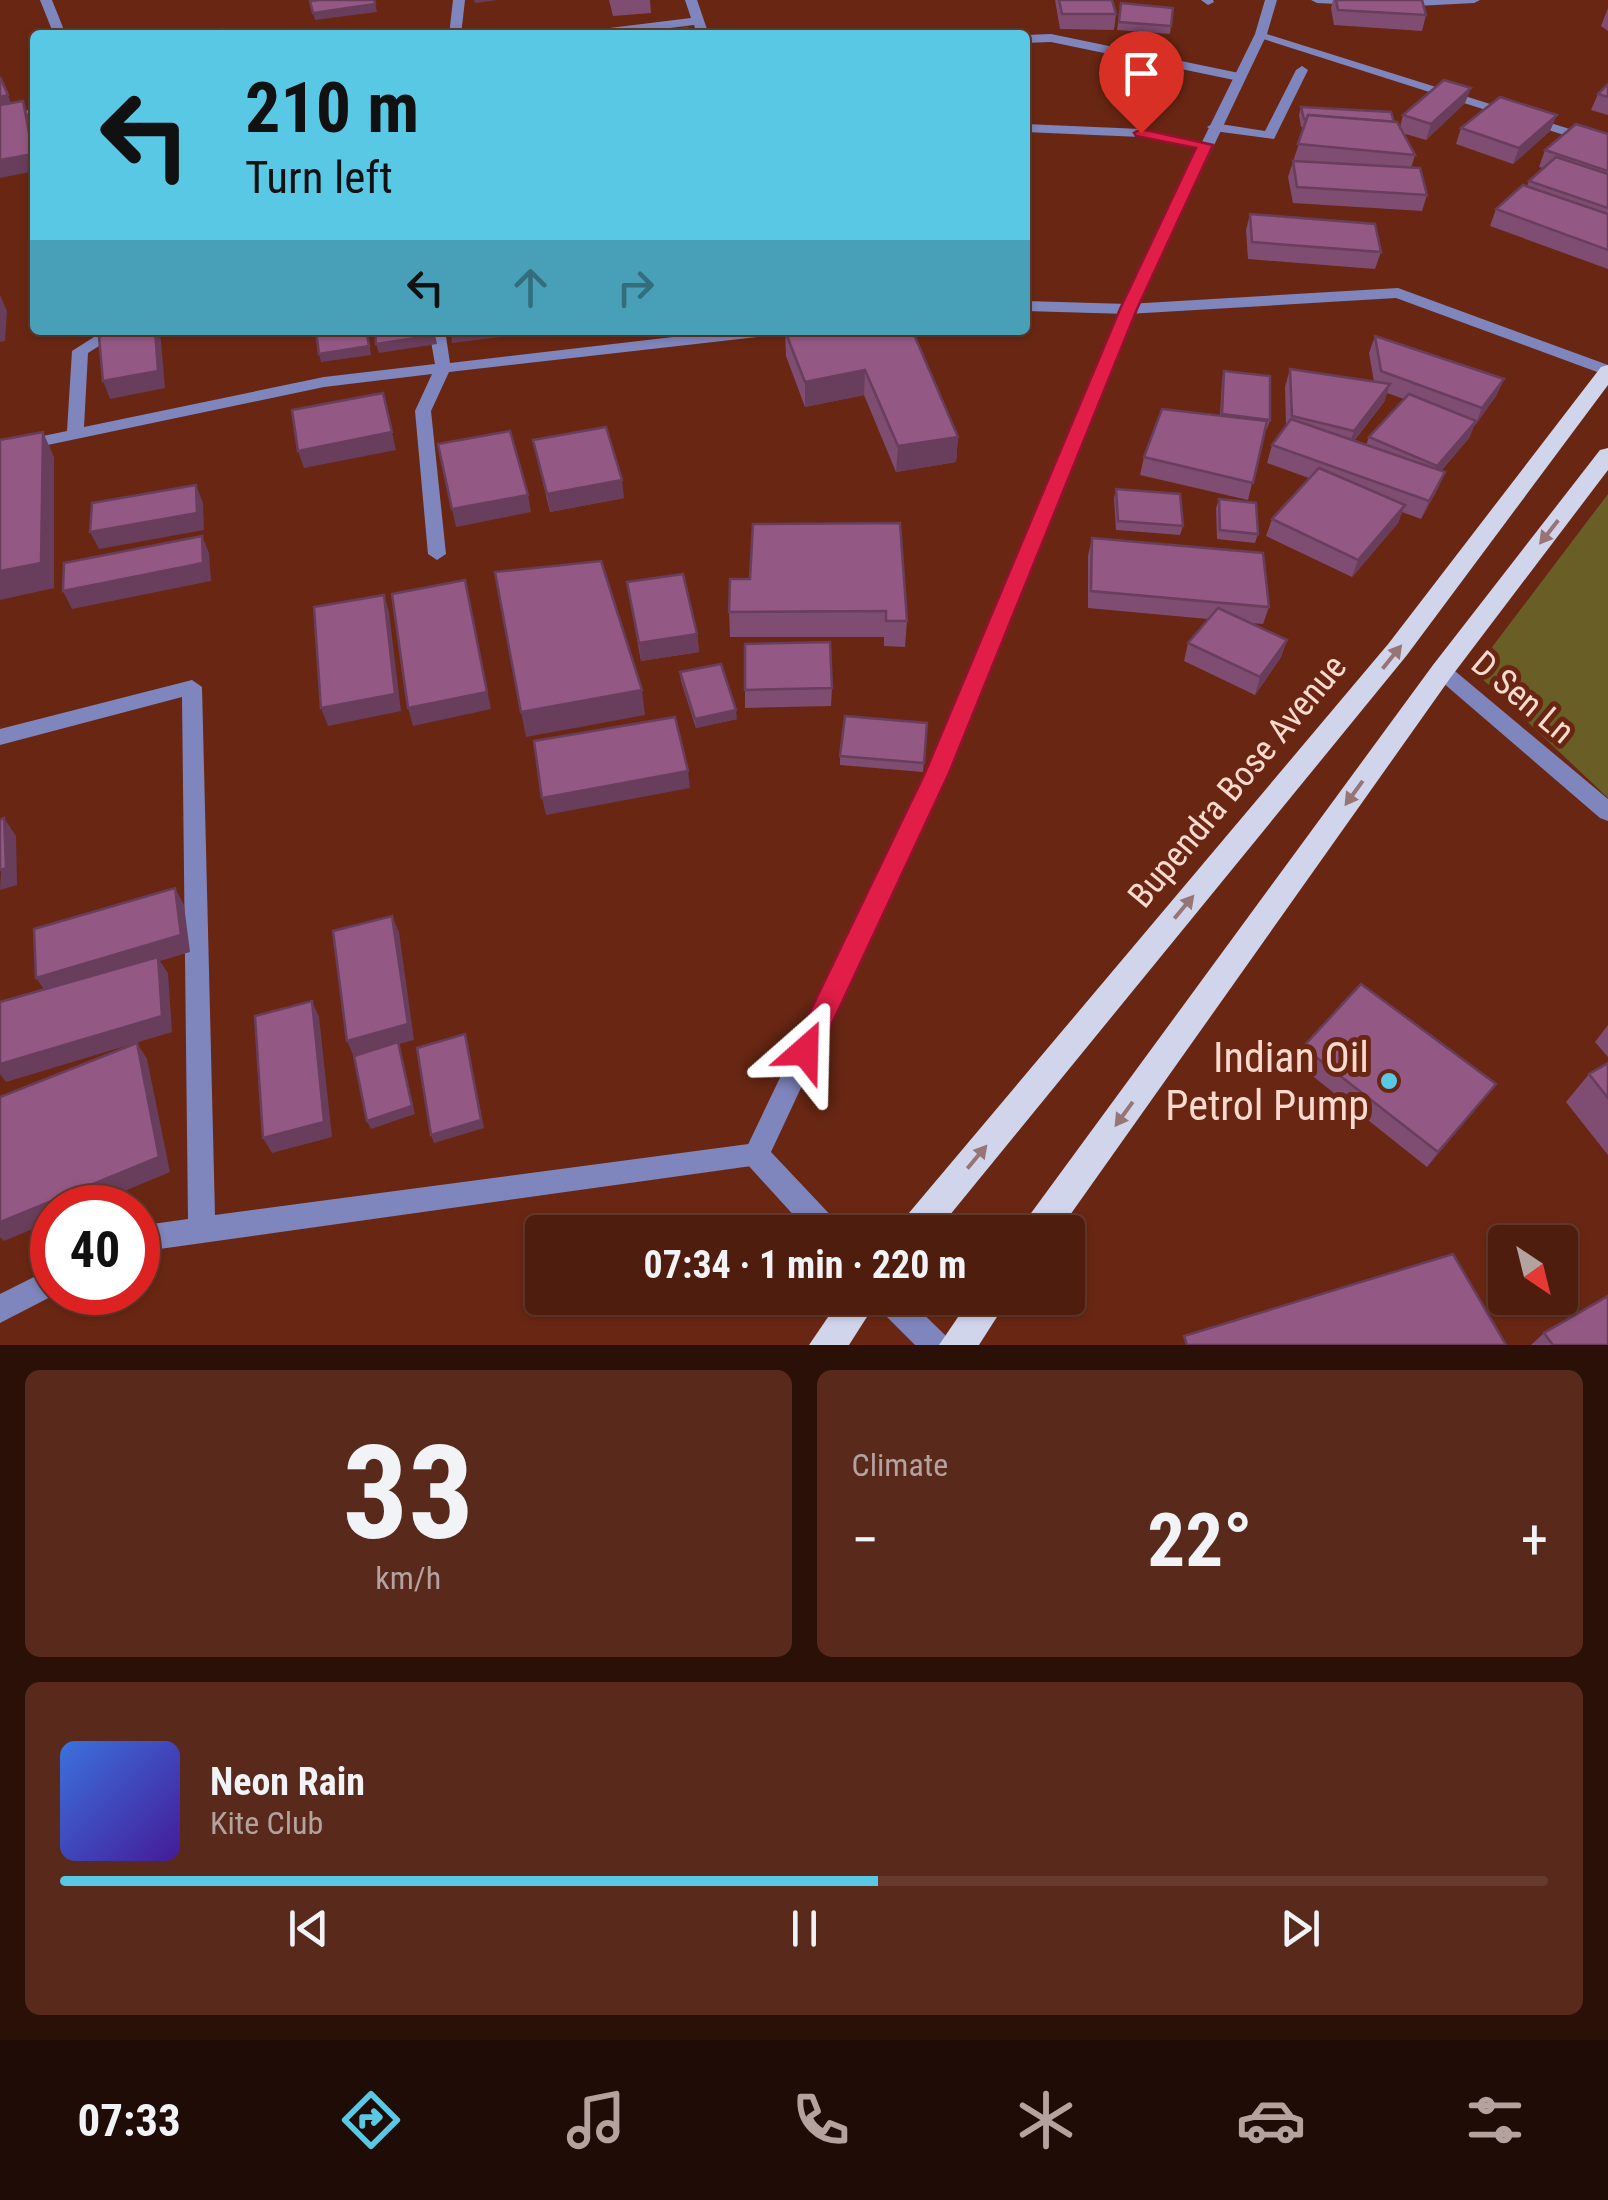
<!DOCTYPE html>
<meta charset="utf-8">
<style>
body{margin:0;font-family:"Roboto Condensed",sans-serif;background:#592a1c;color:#f1f3f6;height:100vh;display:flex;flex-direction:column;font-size:38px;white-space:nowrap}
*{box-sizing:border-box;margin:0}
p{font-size:32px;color:#b3a29e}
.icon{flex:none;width:55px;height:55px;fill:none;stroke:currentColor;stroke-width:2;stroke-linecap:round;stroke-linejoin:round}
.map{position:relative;height:1345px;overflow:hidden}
.sheet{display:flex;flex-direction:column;gap:25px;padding:25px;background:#2b1008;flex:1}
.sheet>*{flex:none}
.guide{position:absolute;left:30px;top:30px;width:1000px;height:305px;border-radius:10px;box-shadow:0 2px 8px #0004,0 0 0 2px #663b2e;background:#59c8e5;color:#111;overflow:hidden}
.needle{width:65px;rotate:145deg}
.fabs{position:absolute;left:1488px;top:1225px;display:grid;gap:20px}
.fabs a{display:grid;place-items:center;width:90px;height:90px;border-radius:10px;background:#4f1d0e;box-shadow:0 2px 8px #0004,0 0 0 2px #663b2e;font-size:50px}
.speed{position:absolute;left:30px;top:1185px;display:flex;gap:20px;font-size:50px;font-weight:700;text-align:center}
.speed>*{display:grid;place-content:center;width:130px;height:130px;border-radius:50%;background:#4f1d0e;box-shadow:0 2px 8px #0004,0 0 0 2px #663b2e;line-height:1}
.speed .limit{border:15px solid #d22;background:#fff;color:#111}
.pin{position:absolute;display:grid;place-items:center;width:85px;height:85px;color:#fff;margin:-102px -42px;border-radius:50% 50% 50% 0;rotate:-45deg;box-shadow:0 0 10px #0007}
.pin .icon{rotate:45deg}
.me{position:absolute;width:110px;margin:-55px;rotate:25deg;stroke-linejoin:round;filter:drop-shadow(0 0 8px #0008)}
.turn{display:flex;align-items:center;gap:35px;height:210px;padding:0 50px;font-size:45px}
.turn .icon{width:130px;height:130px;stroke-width:2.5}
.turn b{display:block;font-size:70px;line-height:85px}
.lanes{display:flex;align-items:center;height:95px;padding:0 50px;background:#0003;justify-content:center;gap:50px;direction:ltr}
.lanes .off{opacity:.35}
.big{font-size:75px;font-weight:700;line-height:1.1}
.sheet .tile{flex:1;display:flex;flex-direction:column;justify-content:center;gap:15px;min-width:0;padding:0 35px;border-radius:15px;background:#592a1c}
.sheet .dial{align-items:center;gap:0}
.dial b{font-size:130px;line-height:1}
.song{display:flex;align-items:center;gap:30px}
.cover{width:120px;height:120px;border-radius:15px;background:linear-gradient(135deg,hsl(220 70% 55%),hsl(260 70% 35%))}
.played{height:10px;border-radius:5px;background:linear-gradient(90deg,#59c8e5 55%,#663b2e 55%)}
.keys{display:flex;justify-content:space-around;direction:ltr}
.heat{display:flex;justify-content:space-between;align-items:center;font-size:55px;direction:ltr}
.sheet .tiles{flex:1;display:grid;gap:25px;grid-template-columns:1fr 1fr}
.tile:last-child{grid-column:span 2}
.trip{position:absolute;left:525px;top:1215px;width:560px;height:100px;border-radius:10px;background:#4f1d0e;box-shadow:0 2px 8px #0004,0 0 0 2px #663b2e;font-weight:700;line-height:100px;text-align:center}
.tabs{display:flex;height:160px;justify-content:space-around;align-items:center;background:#200c06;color:#b3a29e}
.tabs .icon{width:70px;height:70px}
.tabs .active{color:#59c8e5}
.tabs b{font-size:45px;color:#f1f3f6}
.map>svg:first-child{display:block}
.green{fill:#6a5e27}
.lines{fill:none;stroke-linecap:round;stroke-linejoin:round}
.minor{fill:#7f86bd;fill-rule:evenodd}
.tertiary{fill:#7f86bd;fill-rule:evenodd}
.primary{fill:#d1d5ec;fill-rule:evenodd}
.wall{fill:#7f4c72;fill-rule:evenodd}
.shaded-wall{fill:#683e5c}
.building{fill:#945884;stroke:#683e5c;stroke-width:2.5}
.oneway{fill:#987575}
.route{fill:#e11d48;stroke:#92132f;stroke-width:2.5}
.poi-dot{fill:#59c8e5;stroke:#692713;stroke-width:4}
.labels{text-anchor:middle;stroke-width:10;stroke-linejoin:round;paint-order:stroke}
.street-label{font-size:35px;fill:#fad9cf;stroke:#692713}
.near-poi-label{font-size:42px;fill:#fad9cf;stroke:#692713;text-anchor:end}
</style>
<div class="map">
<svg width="1608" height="1345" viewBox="0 0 1608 1345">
<rect width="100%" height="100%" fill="#692713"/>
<polygon class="green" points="1608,494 1608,798 1474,671"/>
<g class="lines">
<g class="minor">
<polygon points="40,0 52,0 66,35 54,35"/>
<polygon points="453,0 465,0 461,35 449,35"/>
<polygon points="685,0 697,0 709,35 697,35 694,25 614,35 579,35 585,31 691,18"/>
<polygon points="1201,0 1213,0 1214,2 1208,5"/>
<polygon points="1311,0 1361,0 1363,2 1357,5 1317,3"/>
<polygon points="1407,0 1480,0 1474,3 1396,7 1390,4"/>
<polygon points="486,31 501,31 507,35 480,35"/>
<polygon points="1257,31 1608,141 1608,149 1257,37"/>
<polygon points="1051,34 1239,73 1245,77 1239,81 1051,42 1025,43 1025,35"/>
<polygon points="1302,66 1308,70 1274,139 1214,131 1207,127 1214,123 1265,131 1296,70"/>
<polygon points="35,109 35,117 0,123 0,115"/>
<polygon points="1025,124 1141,129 1212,145 1205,149 1141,137 1025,132"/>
<polygon points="1398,288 1608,365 1608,376 1396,298 1128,314 1025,311 1025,301 1128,304"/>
<polygon points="105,330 124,330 88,353 84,427 324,377 435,364 429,330 445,330 450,363 733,330 782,330 774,335 449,372 431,411 446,554 437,560 428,554 415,411 432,374 324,387 0,455 0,445 67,431 72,351"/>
<polygon points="1442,664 1449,666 1608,799 1608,821 1600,818 1435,676 1432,671 1435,666"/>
<polygon points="192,680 202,687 215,1215 756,1143 765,1146 769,1155 765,1164 138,1252 138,1226 188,1219 182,697 0,745 0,729"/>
<polygon points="52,1268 52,1292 60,1292 0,1323 0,1294"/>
</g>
<g class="tertiary">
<polygon points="1265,0 1277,0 1267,34 1136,309 948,773 771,1152 837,1222 841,1232 809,1232 747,1164 743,1155 926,773 1120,309 1255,34"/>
<polygon points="874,1298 907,1298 945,1335 949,1345 915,1345 878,1308"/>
</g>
<g class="primary">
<polygon points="1608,365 1608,385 1407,655 936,1232 898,1232 903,1220 1389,643 1601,367"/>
<polygon points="1608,448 1608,470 1451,677 1058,1232 1021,1232 1026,1220 1433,665 1600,450"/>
<polygon points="841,1298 879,1298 849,1345 809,1345"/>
<polygon points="971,1298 1009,1298 979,1345 939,1345"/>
</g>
</g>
<g class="wall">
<polygon points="609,0 650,0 651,13 613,16"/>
<polygon points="1055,0 1112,0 1116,14 1114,30 1060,29"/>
<polygon points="1333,0 1422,0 1426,15 1422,31 1334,25 1331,8"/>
<polygon points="1121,3 1173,8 1170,34 1117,30"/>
<polygon points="1608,8 1608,31 1601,26"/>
<polygon points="1608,84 1608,115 1591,110 1598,94"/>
<polygon points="1465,103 1426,140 1402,133 1415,155 1411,168 1427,195 1422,211 1293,203 1288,177 1304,128 1301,127 1299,115 1301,107 1394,122 1400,127 1403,115"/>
<polygon points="1461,128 1550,131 1513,164 1456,144"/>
<polygon points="1608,134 1608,269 1490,226 1496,209 1527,186 1529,181 1543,168 1539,167 1545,150"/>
<polygon points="1250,214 1381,252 1375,269 1248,259 1246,230"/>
<polygon points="912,330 958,437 956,462 896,472 864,395 805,407 786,356 785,331"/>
<path d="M1375 336 1504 379 1496 396 1474 426 1469 438 1441 471 1445 472 1437 490 1421 519 1402 512 1398 523 1352 577 1266 536 1272 519 1309 478 1267 463 1272 445 1286 425 1285 387 1290 369 1374 382 1369 353ZM1387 393 1404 399 1369 437 1366 445 1354 441 1384 402Z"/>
<polygon points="1224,371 1270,420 1267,429 1265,429 1248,500 1140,475 1144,457 1220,415 1222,380"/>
<polygon points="533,440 624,498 550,512"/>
<polygon points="1116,489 1183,526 1180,535 1116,530 1114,498"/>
<polygon points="1219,499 1258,534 1255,543 1217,539 1216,508"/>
<polygon points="900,523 907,621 905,647 884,646 884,637 730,637 729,612 750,579"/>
<polygon points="1092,538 1269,607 1263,624 1251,623 1287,640 1281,657 1255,695 1184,661 1188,643 1208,619 1088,608 1088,556"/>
<polygon points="627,582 697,634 699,652 641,661"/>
<polygon points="680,672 737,719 696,728 681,681"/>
<polygon points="832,688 831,706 745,708 745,690"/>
<polygon points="927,723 923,772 840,765 840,756"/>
<polygon points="1608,1025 1608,1057 1595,1042"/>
<polygon points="1303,1047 1496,1084 1427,1167 1295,1062"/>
<polygon points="1608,1063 1608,1155 1566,1102 1589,1074"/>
<polygon points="1544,1333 1608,1345 1531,1345"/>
</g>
<g class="shaded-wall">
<polygon points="474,0 498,0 475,3"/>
<polygon points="375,4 377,12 315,20 313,13"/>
<polygon points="1471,88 1465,103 1426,140 1431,124"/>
<polygon points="8,95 11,103 0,106 0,97"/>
<polygon points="23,101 29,117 35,147 35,171 0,178 0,160"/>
<polygon points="1557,115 1550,131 1513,164 1519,148"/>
<polygon points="0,295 7,311 5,341 0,342"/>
<polygon points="155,330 160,330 165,388 110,399 103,381"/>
<polygon points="367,330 371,355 321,362 319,354"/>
<polygon points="483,330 508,330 509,336 452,343 451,334"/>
<polygon points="435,335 437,344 379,353 376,344"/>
<polygon points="865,370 864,395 805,407 805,382"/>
<polygon points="1504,379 1496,396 1475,426 1482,408"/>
<polygon points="1390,384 1384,402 1348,448 1354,431"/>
<polygon points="383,393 396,450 304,468 298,451"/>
<polygon points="1476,421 1469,438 1430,483 1437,466"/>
<polygon points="43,432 54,457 54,588 0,600 0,571"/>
<polygon points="958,437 956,462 896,472 898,446"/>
<polygon points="1445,472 1437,490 1421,519 1429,501"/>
<polygon points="622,480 624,498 550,512 547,494"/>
<polygon points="196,485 203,503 204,530 99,549 90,532"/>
<polygon points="528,495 531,512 456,527 452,509"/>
<polygon points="1405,505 1398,523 1352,577 1358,560"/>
<polygon points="202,536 209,553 211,581 72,609 63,591"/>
<polygon points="465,580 491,709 413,726 408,708"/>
<polygon points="384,595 389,612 401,711 328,726 321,708"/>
<polygon points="697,634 699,652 641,661 639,643"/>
<polygon points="1287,640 1281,657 1255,695 1260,677"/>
<polygon points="642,690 645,715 526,737 521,712"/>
<polygon points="736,710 737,719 696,728 695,719"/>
<polygon points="688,771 690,788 546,815 542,798"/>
<polygon points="4,818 16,836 17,885 0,890"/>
<polygon points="175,888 184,905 190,952 160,961 168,973 172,1032 6,1082 0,1074 0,1064 48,995 36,978"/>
<polygon points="392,916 399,932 414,1040 399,1044 415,1114 371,1129 367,1121 354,1057 347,1041"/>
<polygon points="312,1001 319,1017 332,1137 272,1153 263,1138"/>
<polygon points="465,1034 484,1128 434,1143 431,1135"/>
<polygon points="137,1043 147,1059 170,1172 84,1208 52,1208 52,1221 4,1241 0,1237 0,1222"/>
<polygon points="1496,1084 1484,1099 1427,1167 1438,1152"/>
</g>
<g class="building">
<polygon points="319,0 374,0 375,4 313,13 310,1"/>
<polygon points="1059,0 1112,0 1116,14 1062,14"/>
<polygon points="1336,0 1422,0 1426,15 1338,10"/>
<polygon points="1121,3 1173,8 1171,26 1119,22"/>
<polygon points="687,28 693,35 661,35 659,33"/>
<polygon points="223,29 226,35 198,35 198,33"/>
<polygon points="0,77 8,95 0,97"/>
<polygon points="1444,80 1471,88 1431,124 1403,115"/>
<polygon points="1608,84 1608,97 1598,94"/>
<polygon points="1500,97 1557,115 1519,148 1461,128"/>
<polygon points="23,101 33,154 0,160 0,105"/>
<polygon points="1301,107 1391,112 1394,122 1308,115 1307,119 1304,119"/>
<polygon points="1308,115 1397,122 1415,155 1298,144"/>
<polygon points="1576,124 1608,134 1608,171 1545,150"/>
<polygon points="1556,157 1608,174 1608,208 1529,181"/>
<polygon points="1293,161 1420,168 1427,195 1297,187"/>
<polygon points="1523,185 1608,214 1608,250 1496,209"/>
<polygon points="1250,214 1375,224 1381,252 1252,242"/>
<polygon points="35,263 35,287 31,288"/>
<polygon points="114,330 155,330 158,371 103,381 99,337"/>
<polygon points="316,330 366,330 369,346 319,354"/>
<polygon points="375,330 434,330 435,335 376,344"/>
<polygon points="450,330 483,330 451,334"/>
<polygon points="797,330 912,330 958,437 898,446 865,370 805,382 785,331"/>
<polygon points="1375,336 1504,379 1482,408 1381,371"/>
<polygon points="1290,369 1390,384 1354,431 1292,416"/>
<polygon points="1224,371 1270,376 1270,420 1222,414"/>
<polygon points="383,393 392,432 298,451 292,410"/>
<polygon points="1409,394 1476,421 1437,466 1369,437"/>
<polygon points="1162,409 1267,421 1253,483 1144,457"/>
<polygon points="1291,419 1445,472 1429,501 1272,445"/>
<polygon points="606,427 622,480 547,494 533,440"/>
<polygon points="510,431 528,495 452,509 438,444"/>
<polygon points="43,432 41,563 0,571 0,440"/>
<polygon points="1319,468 1405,505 1358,560 1272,519"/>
<polygon points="196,485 197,513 90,532 92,503"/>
<polygon points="1116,489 1180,494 1183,526 1118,521"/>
<polygon points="1219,499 1256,503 1258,534 1220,530"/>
<polygon points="900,523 907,621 886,621 886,611 729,612 730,579 750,579 753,524"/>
<polygon points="202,536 203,563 63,591 64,563"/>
<polygon points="1092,538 1263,553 1269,607 1091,591"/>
<polygon points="601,561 642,690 521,712 495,572"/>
<polygon points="683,574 697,634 639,643 627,582"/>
<polygon points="465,580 487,692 408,708 392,594"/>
<polygon points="384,595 395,694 321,708 314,607"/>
<polygon points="1218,608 1287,640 1260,677 1188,643"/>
<polygon points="830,642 832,688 745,690 745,644"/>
<polygon points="721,664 736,710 695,719 680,672"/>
<polygon points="845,716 927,723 924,763 840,756"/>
<polygon points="675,717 688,771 542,798 534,741"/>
<polygon points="4,818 6,868 0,870 0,820"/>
<polygon points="175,888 181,935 36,978 34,929"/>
<polygon points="392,916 408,1024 347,1041 333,931"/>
<polygon points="158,957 162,1016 0,1064 0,1002"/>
<polygon points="1361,984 1496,1084 1438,1152 1303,1047"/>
<polygon points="312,1001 324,1122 263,1138 255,1016"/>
<polygon points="465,1034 481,1120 431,1135 417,1048"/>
<polygon points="398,1042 412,1106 367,1121 354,1056"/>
<polygon points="137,1043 159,1157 0,1222 0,1097"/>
<polygon points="1608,1063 1608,1098 1589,1074"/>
<polygon points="1453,1254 1506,1345 1187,1345 1184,1336"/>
<polygon points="1608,1296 1608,1345 1553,1345 1544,1333"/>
</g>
<defs><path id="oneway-solid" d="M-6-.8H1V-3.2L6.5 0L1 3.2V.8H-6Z" transform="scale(2.5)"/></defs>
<g class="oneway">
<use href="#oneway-solid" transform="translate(1549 532) rotate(128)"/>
<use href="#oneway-solid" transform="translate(1392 657) rotate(-51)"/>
<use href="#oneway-solid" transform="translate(1354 793) rotate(126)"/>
<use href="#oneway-solid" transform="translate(1184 907) rotate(-50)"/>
<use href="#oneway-solid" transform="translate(1124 1114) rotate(126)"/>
<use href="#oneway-solid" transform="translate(977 1157) rotate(-50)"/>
</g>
<polygon class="route" points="1141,129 1213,145 1137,309 949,773 815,1060 805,1064 795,1060 791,1051 925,773 1120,309 1196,148 1136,136 1134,133"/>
<circle class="poi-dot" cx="1389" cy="1081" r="10"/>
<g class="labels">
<g class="street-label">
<text transform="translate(1523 697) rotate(40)" y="12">D Sen Ln</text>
<text transform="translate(1237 781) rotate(-50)" y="12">Bupendra Bose Avenue</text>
</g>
<g class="near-poi-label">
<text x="1369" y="1072">Indian Oil<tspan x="1369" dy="48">Petrol Pump</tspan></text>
</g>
</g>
</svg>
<div class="fabs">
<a><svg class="needle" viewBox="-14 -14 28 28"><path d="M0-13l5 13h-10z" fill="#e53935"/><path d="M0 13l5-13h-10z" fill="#b3a29e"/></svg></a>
</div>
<div class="speed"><div class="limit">40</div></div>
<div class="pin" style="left:1141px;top:133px;background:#d93025"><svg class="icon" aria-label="arrive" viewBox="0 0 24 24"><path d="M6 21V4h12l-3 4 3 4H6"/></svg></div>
<svg class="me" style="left:805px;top:1051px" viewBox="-20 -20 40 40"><path d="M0-17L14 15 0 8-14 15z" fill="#e11d48" stroke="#fff" stroke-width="4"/></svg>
<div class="trip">07:34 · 1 min · 220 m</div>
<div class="guide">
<div class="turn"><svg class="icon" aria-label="left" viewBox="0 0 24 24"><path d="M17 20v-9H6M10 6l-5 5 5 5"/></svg><div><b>210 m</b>Turn left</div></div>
<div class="lanes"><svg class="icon" aria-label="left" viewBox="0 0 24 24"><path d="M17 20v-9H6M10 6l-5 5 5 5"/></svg><svg class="icon off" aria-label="ahead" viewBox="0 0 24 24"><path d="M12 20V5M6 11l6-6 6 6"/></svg><svg class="icon off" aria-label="right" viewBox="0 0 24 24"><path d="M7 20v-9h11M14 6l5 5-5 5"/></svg></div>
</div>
</div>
<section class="sheet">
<div class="tiles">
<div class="tile dial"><b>33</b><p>km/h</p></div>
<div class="tile"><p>Climate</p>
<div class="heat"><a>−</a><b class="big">22°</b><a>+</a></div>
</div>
<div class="tile">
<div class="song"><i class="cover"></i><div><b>Neon Rain</b><p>Kite Club</p></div></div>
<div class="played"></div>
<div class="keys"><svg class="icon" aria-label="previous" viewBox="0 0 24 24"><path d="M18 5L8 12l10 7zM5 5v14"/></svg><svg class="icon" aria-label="pause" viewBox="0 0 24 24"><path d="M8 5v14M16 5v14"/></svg><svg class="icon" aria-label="next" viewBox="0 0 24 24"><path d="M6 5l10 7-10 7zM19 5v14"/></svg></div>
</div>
</div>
</section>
<nav class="tabs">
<b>07:33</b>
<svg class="icon active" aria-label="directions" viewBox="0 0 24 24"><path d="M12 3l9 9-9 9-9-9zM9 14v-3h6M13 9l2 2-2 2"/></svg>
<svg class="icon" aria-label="music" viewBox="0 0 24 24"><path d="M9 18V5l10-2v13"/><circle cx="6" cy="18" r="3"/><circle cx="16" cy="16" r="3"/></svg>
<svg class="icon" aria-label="phone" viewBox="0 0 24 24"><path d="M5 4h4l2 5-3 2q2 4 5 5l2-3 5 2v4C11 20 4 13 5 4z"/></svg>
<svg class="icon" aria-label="climate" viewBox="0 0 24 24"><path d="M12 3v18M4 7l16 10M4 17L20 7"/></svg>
<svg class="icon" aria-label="car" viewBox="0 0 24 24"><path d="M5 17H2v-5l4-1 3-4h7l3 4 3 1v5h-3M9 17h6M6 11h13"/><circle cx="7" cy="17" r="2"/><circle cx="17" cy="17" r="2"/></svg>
<svg class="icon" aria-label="filters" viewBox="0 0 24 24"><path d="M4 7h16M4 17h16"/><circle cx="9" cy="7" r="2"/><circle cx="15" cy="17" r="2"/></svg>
</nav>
